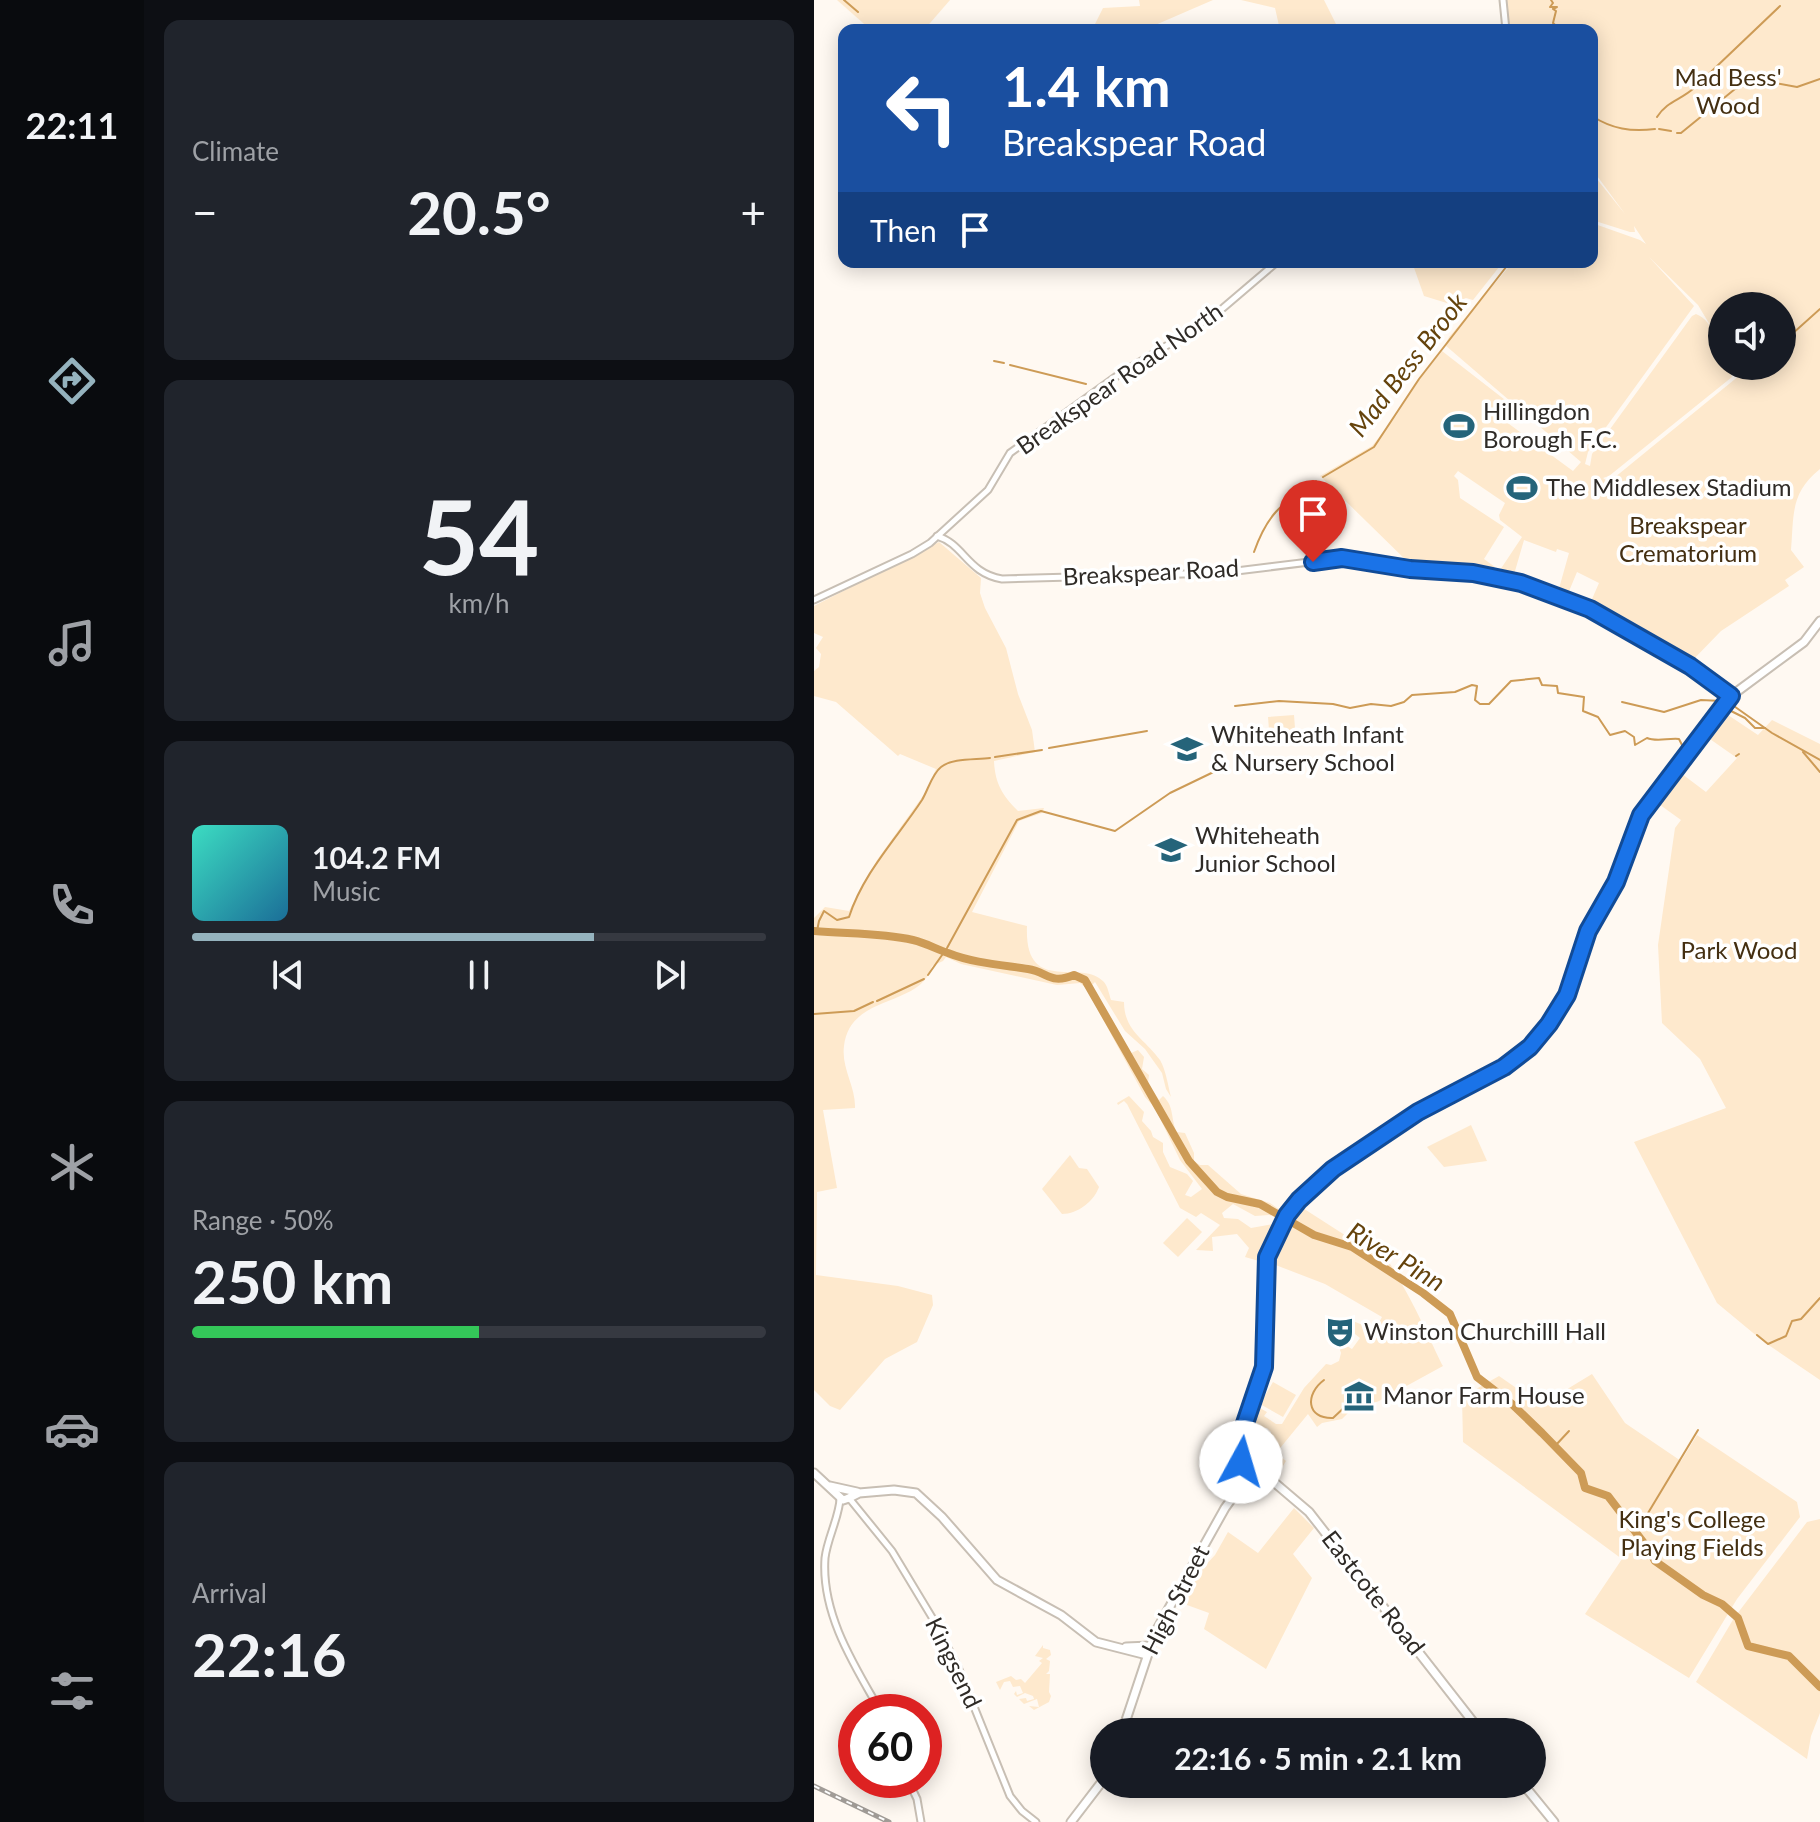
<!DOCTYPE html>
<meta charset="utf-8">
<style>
body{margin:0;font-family:Lato,sans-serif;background:#20242c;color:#f1f3f6;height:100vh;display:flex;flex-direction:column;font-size:30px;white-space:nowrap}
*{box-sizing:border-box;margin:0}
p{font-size:26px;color:#9ea1a6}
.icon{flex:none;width:44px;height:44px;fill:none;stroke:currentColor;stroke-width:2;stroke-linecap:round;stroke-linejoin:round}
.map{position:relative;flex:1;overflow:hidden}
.side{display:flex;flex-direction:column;gap:20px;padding:20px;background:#0d0f14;width:670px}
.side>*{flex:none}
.banner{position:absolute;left:24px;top:24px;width:760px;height:244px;border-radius:16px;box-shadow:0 4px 20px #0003;background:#1a4fa0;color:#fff;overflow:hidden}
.buttons{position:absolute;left:894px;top:292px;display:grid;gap:16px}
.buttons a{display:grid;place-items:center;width:88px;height:88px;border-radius:50%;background:#171b24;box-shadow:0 4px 20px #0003;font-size:40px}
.speed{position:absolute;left:24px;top:1694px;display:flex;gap:16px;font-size:40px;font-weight:700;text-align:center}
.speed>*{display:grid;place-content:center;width:104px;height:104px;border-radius:50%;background:#171b24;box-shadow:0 4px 20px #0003;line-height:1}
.speed .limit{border:12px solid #d22;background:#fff;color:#111}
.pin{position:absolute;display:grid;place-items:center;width:68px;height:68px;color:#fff;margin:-82px -34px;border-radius:50% 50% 50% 0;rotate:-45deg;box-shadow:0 0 8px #0007}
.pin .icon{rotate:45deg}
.me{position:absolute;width:88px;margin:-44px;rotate:6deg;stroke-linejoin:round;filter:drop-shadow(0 0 6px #0008)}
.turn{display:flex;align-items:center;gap:28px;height:168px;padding:0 32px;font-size:36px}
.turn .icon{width:104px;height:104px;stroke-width:2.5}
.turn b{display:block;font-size:56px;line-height:68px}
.then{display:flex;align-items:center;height:76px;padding:0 32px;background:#0003;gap:16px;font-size:30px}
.big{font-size:60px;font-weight:700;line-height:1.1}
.side .card{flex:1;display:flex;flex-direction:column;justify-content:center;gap:12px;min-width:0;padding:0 28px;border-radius:16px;background:#20242c}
.side .dial{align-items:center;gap:0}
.dial b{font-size:104px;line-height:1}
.song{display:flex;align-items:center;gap:24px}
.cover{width:96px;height:96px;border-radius:12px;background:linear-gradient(135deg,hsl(170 70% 55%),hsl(200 70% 35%))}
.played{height:8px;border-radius:4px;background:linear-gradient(90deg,#95b3be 70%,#363941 70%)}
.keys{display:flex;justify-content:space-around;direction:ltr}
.heat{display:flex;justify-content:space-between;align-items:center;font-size:44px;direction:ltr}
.charge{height:12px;border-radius:6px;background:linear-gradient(90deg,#34c759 50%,#363941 0)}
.trip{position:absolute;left:276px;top:1718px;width:456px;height:80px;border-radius:40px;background:#171b24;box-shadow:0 4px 20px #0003;font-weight:700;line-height:80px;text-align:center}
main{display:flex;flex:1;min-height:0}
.dock{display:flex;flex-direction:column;width:144px;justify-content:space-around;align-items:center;background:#090b0e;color:#9ea1a6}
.dock .icon{width:56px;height:56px}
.dock .active{color:#95b3be}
.dock b{font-size:36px;color:#f1f3f6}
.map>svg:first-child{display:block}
.green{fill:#fee9cd;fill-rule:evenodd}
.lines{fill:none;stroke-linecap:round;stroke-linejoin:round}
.stream{stroke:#cd9b56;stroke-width:2}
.river{stroke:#cd9b56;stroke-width:8}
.minor-casing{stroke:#c8bfb4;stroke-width:9}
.major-casing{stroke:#c8bfb4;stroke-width:11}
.minor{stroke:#fff;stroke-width:5}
.major{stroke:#fff;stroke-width:7}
.rail-casing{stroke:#a19c97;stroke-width:5}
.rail{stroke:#fff;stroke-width:2;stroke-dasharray:6;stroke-linecap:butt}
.route-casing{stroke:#114b97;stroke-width:20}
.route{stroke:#1a73e8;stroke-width:14}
.labels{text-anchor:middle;stroke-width:7;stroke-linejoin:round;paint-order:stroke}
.park-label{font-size:24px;fill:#442f11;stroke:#fff}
.street-label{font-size:24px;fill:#2f2b27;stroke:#fff}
.poi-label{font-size:24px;fill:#2f2b27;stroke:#fff;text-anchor:start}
.water-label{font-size:26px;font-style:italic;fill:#65430c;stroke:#fff}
</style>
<main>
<nav class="dock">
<b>22:11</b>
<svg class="icon active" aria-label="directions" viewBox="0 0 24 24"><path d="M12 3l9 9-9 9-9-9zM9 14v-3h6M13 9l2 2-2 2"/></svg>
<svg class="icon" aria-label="music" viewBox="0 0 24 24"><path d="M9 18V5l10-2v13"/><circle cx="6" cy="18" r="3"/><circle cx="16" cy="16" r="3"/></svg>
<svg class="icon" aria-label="phone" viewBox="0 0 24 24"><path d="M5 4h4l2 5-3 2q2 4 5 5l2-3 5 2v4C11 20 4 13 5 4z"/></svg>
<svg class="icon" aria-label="climate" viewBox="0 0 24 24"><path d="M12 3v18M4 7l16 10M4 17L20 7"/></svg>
<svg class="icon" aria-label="car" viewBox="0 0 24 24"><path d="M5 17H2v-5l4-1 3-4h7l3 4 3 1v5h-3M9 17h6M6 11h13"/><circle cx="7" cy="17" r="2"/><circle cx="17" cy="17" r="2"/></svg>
<svg class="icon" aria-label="filters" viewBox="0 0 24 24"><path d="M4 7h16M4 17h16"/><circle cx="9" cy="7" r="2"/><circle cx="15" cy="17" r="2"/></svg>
</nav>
<section class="side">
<div class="card"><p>Climate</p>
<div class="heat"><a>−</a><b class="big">20.5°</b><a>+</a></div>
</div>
<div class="card dial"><b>54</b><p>km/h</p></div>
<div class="card">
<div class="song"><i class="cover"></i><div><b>104.2 FM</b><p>Music</p></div></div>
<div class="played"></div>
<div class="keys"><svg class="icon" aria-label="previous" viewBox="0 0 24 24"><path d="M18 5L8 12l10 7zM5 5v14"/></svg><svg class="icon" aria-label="pause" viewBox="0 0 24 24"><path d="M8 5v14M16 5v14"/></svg><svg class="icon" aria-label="next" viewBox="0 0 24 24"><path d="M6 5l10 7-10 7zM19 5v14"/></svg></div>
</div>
<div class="card"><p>Range · 50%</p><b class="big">250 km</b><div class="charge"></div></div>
<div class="card"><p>Arrival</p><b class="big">22:16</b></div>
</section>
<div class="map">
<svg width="1006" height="1822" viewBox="0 0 1006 1822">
<rect width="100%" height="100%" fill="#fff9f2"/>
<g class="green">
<polygon points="23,0 136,0 110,30 57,30"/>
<polygon points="325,0 399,0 332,29 289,30 281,24 289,8 326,6"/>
<polygon points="427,0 510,0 525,30 466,30 461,8"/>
<path d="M692 0H1006V469C976 493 980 515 977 550L990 567 971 580 975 586 907 631 875 664 775 606 785 583 763 572 753 596 744 592 755 553 743 549 742 552 710 540 699 578 684 573 708 537 686 520 685 515 691 503 644 471 640 476 644 480 646 498 690 527 670 559 681 567 677 572 600 568 506 476 558 446 582 416 605 380 628 351 695 403 686 416 687 418 759 471 767 462 631 345 635 337 699 262H778V223L826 240 832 244 820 226 821 232H816L778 220V173L811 214 778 169V30H695ZM835 257 884 305 908 345V306H968V366H920L926 375 795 482 789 478 795 476 918 377 915 366H908C908 349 899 320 882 314L878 316 778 454 776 466 771 464 774 452 880 306Z"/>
<polygon points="598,262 689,262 659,300 652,298 636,304 610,296"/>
<path d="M125 542 167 578 166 593 171 608 192 648 204 694 218 730 221 752 180 761C181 783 188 795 204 811L230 808 228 813 205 821 158 912 213 926C210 997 268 957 290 982 294 987 295 994 297 1000L310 1002C310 1031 331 1039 346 1060 352 1070 354 1086 357 1097L352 1089 348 1073 331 1049 311 1031 281 982 278 985 317 1053 324 1050 330 1057 328 1069 335 1075 334 1083 345 1100 349 1096C361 1107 356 1118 363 1132L371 1133 380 1153V1161L386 1165H394L427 1194 456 1203 469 1212 464 1218 455 1215 441 1216 419 1204 408 1213 410 1218 424 1219 437 1228 459 1224 449 1256 451 1284 446 1287 445 1261 431 1257 435 1248 423 1234 398 1237 399 1251 382 1250 406 1225 387 1213 382 1217 366 1208 313 1104 310 1101 304 1105 303 1103 315 1096 330 1112 328 1121 337 1131 339 1137 349 1143V1152L356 1167 373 1174 379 1181 371 1195 377 1197 388 1189 366 1160 341 1108 331 1097 272 988 266 983 243 985 147 964 132 957 129 961 118 966C107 1008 36 993 30 1046 27 1068 42 1087 41 1108L9 1110 23 1188 3 1192 2 1275 84 1286 118 1295 119 1305 103 1342 71 1359 26 1410 16 1406 0 1390V918L11 907 35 911 63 860 111 793 122 769 86 754 84 756 22 702 0 696V671L5 667 7 654 2 648 9 637 0 633V606Z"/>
<polygon points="911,713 944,735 958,720 1006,744 1006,1380 950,1342 903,1303 820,1142 912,1108 886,1059 848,1023 844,945 861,828 867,820 842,802 864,771 892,792 923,758 893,737"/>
<polygon points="480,715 482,741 456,743 454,717"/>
<polygon points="657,1125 673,1161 630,1167 613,1147"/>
<path d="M256 1155 265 1168 273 1169 285 1187C280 1201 264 1214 248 1214L228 1189Z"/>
<polygon points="484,1205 576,1264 581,1272 539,1245 501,1234 475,1219"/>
<polygon points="373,1218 388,1232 364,1257 349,1243"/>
<path d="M474 1221C509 1240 548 1248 579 1273 591 1282 620 1349 629 1366L565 1401 535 1412 528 1419 508 1423 503 1427 494 1414 462 1453 472 1461 462 1477 457 1475 463 1463 452 1456 457 1449 454 1442 457 1432 453 1428H444L440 1421 444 1407 453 1412 450 1416 462 1424H468L490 1388 512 1364 517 1365 525 1361 527 1353 525 1347 528 1343 538 1349 546 1338 531 1326 534 1319 561 1330 568 1317 511 1284 459 1264 460 1253Z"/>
<polygon points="778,1374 811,1423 867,1461 883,1435 983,1502 986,1517 923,1599 875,1678 771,1614 808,1559 649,1442 648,1397 685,1376 727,1405"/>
<polygon points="459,1382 482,1395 469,1417 446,1404"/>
<polygon points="480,1508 500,1528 479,1554 498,1578 452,1669 390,1629 395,1613 373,1605 371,1601 387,1570 401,1555 414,1532 444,1553"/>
<polygon points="1006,1519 1006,1713 997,1736 993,1759 882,1682 920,1618 993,1522"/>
<polygon points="229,1645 229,1648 236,1650 237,1655 232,1659 236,1661 235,1671 232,1674 236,1674 235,1692 237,1696 235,1702 220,1710 215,1706 225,1707 223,1699 210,1704 205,1699 212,1698 213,1701 220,1699 219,1696 211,1693 203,1697 200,1694 202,1691 203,1695 209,1693 206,1686 199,1687 196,1681 190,1682 186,1690 182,1682 197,1676 202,1680 207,1679 211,1683 228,1663 225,1661 229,1658 221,1656"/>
</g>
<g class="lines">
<g class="stream">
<polyline points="30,0 44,12"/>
<polyline points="737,0 739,3 736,7 743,7 739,9 742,11 739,23 746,30"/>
<polyline points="748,30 755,26 754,30"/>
<path d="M778 116C798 129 817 132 841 129"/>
<path d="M843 117C853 101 867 100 880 88L966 6"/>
<polyline points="845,129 857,131"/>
<polyline points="863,133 867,133 921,89 938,83 956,82 983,87 1006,79"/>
<polyline points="968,343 1006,309"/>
<polyline points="180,361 190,363"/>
<polyline points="196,365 272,384"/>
<polyline points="938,371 943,366"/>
<polyline points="509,477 560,447 605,379 696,262"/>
<path d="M440 552C454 512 468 504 502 481"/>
<polyline points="808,702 850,712 887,700 908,701"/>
<polyline points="917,704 958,733 1006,760"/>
<path d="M421 706 465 701 519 704 536 708 557 704 577 706 590 702 598 695 641 692 658 685 663 686 661 700 666 704H675L697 681 725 678 728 685 743 686 744 693 770 697 769 711 784 717 796 735 811 731 820 737 821 745 833 738C842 742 854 738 865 739L869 747 889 721 895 718"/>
<polyline points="908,714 917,711 931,718 941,728 951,728"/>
<polyline points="235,748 333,731"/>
<polyline points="989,752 1006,772"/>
<polyline points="922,756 925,754"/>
<polyline points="181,757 228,750"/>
<path d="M3 931 5 921 10 911 23 920 35 917C49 873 83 838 108 800 114 790 118 774 127 767 138 758 162 760 176 758"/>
<polyline points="114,975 133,948 203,820 227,811 301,831 356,793 412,766"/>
<polyline points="63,1001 110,979"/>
<polyline points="0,1014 40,1011 59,1002"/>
<polyline points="943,1335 954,1344 972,1336 978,1321 987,1319 1006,1298"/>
<path d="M510 1380C491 1394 492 1419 519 1418L535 1403"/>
<polyline points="701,1407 712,1398"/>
<polyline points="741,1446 755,1431"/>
<polyline points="820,1530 828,1523 884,1430"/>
</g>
<path class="river" d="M0 931C33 934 67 933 99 940 112 943 122 949 134 953 159 963 188 965 214 969 234 972 236 985 260 975L271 980 375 1161 403 1192 413 1197 446 1204 500 1235 538 1247 609 1293 636 1314 663 1377 698 1404 728 1433 767 1473 771 1488 794 1496 833 1547 841 1561 889 1595 908 1604 924 1618 934 1646 975 1656 1006 1687"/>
<g class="minor-casing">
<g id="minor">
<polyline points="689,0 692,30"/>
<path d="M123 536C150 544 153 573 188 579L406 573 528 558 596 569 685 577 739 594 776 609 876 666 917 696"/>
<polyline points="0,600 98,554 116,543 174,490 196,453 307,373 362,340 409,308 463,262"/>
<path d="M26 1498C26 1515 13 1539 11 1558 7 1614 40 1665 67 1712"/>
<polyline points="35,1498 78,1551 119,1619 144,1667 196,1796 208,1811 222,1822"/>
<polyline points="94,1780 103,1799 107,1822"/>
</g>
</g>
<g class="major-casing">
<g id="major">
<polyline points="0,1473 29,1500 35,1498"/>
<polyline points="434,1476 425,1457 425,1441 450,1367 453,1257 473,1215 485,1200 519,1169 604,1112 690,1067 716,1047 735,1024 753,995 774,931 802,882 827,815 917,696 990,642 1006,621"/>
<polyline points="434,1476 455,1478 495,1512 667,1732"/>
<polyline points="16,1486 43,1492"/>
<polyline points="35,1498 45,1493 80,1490 102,1493 128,1517 183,1580 247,1615 282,1642 333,1655"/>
<polyline points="312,1647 336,1646"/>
<polyline points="308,1732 341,1633 411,1508 434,1476"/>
<polyline points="709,1784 740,1822"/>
<polyline points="257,1822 290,1779"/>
</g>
</g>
<use href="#minor" class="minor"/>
<use href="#major" class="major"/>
<g class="rail-casing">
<polyline id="rail" points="0,1786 75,1822"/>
</g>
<use href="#rail" class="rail"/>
</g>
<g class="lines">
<g class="route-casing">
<polyline id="route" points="427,1462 425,1441 450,1367 453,1257 473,1215 485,1200 519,1169 604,1112 690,1067 716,1047 735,1024 753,995 774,931 802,882 827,815 917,696 876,666 776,609 707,583 659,573 596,569 528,558 499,562"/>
</g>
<use href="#route" class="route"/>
</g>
<defs>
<g id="stadium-bare" transform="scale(2.4)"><path d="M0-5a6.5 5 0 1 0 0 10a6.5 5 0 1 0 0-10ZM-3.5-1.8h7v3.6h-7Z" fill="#25647a" stroke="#fff" stroke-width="2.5" paint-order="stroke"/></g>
<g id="school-bare" transform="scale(2.4)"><path d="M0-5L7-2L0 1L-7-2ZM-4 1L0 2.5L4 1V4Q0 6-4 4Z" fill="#25647a" stroke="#fff" stroke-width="2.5" paint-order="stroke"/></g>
<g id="theatre-bare" transform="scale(2.4)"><path d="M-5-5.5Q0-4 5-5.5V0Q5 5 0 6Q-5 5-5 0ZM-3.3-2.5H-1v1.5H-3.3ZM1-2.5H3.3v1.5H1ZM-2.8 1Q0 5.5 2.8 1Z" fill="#25647a" stroke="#fff" stroke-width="2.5" paint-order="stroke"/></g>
<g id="museum-bare" transform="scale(2.4)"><path d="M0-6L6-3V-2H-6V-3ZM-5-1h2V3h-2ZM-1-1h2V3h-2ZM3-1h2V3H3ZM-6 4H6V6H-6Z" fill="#25647a" stroke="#fff" stroke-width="2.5" paint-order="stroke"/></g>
</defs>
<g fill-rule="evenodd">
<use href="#stadium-bare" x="645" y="426"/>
<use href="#stadium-bare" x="708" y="488"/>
<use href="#school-bare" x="373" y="749"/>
<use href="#school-bare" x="357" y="850"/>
<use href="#theatre-bare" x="526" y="1332"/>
<use href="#museum-bare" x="545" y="1396"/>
</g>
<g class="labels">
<g class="park-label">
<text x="914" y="86">Mad Bess'<tspan x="914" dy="28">Wood</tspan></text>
<text x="874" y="534">Breakspear<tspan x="874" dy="28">Crematorium</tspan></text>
<text x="925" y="959">Park Wood</text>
<text x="878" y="1528">King's College<tspan x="878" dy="28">Playing Fields</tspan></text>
</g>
<g class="street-label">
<text transform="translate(306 379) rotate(-35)" y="8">Breakspear Road North</text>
<text transform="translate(337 573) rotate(-3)" y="8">Breakspear Road</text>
<text transform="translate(559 1593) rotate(52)" y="8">Eastcote Road</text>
<text transform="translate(362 1600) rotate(-63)" y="8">High Street</text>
<text transform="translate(139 1663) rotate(64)" y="8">Kingsend</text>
</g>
<g class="poi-label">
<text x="669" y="420">Hillingdon<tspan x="669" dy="28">Borough F.C.</tspan></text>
<text x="732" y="496">The Middlesex Stadium</text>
<text x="397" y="743">Whiteheath Infant<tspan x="397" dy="28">&amp; Nursery School</tspan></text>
<text x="381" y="844">Whiteheath<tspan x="381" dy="28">Junior School</tspan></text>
<text x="550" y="1340">Winston Churchilll Hall</text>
<text x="569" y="1404">Manor Farm House</text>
</g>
<g class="water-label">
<text transform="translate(594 365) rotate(-52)" y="9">Mad Bess Brook</text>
<text transform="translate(582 1257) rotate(31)" y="9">River Pinn</text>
</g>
</g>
</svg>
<div class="buttons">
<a><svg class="icon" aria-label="sound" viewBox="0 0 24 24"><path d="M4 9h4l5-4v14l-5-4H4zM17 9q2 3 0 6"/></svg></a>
</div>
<div class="speed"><div class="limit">60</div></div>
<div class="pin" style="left:499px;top:562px;background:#d93025"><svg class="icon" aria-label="arrive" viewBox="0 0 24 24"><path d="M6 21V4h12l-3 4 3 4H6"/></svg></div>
<svg class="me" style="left:427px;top:1462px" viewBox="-20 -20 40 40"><circle r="19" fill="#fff"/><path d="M0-13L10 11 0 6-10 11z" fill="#1a73e8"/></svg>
<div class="trip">22:16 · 5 min · 2.1 km</div>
<div class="banner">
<div class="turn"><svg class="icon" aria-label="left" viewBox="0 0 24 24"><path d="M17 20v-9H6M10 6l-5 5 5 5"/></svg><div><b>1.4 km</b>Breakspear Road</div></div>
<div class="then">Then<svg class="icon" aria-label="arrive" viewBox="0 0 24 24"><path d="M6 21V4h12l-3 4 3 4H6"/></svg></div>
</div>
</div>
</main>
